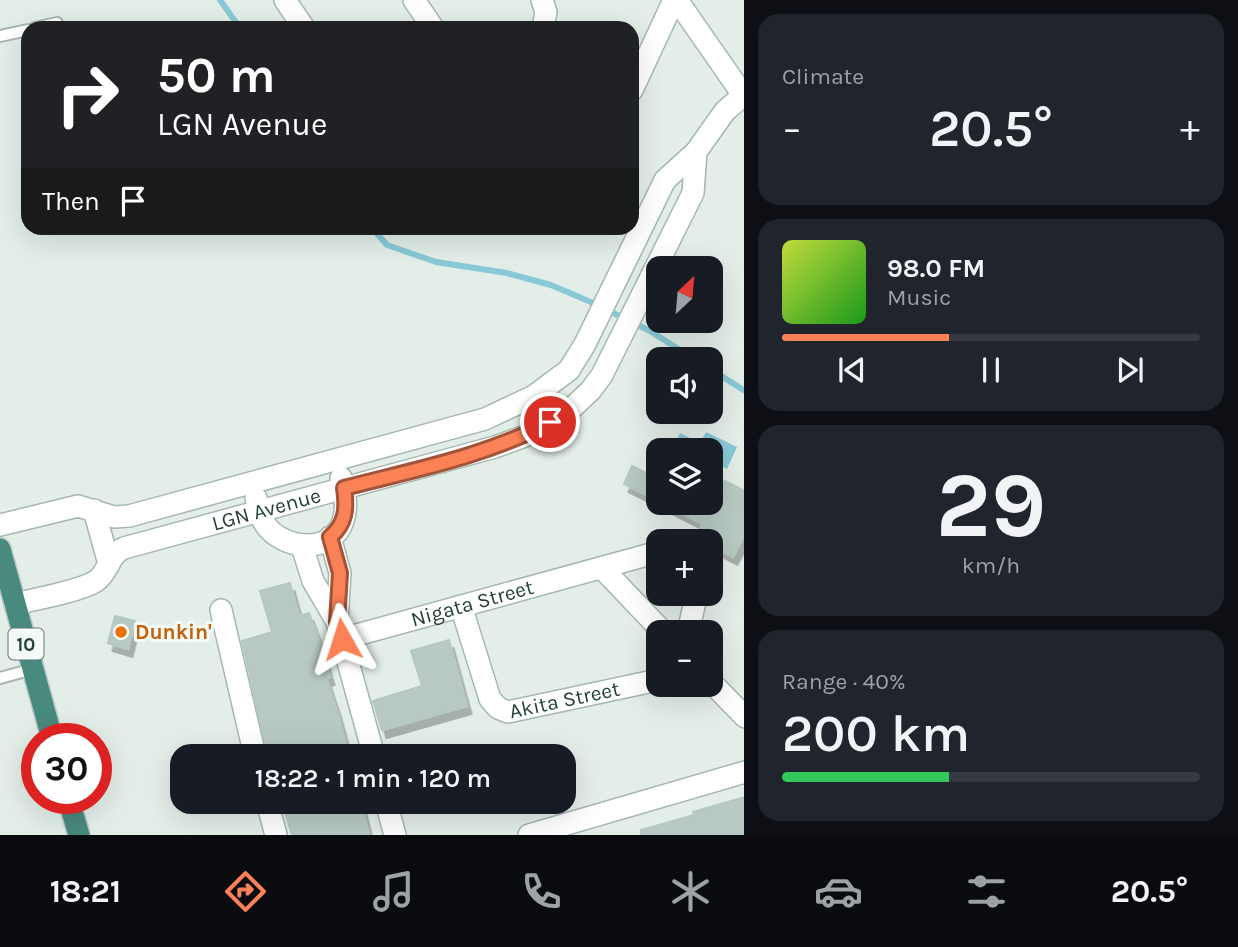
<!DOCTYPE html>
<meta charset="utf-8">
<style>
body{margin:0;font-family:Karla,sans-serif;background:#20242c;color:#f1f3f6;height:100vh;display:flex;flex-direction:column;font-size:26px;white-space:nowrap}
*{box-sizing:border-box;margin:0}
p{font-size:23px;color:#9ea1a6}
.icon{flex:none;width:38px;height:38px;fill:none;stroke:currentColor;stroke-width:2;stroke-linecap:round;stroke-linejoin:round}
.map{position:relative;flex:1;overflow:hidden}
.drawer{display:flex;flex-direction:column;gap:14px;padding:14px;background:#0d0f14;width:494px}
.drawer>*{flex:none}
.banner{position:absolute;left:21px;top:21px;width:618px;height:214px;border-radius:21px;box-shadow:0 7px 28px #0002;background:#202124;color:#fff;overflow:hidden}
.needle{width:46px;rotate:26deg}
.buttons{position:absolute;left:646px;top:256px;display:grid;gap:14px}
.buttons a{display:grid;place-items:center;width:77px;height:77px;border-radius:14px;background:#171b24;box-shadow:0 7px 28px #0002;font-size:35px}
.speed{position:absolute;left:21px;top:723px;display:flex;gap:14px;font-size:35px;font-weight:700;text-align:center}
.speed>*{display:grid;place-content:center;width:91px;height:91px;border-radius:50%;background:#171b24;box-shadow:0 7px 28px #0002;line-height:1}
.speed .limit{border:10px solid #d22;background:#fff;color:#111}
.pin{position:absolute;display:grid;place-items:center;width:60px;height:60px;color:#fff;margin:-30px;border:4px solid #fff;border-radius:50%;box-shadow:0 2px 7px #0007}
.me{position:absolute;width:77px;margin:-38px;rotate:354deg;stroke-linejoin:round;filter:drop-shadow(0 0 5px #0008)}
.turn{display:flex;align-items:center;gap:24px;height:147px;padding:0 21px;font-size:32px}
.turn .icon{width:91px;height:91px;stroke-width:2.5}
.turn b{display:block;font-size:49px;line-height:60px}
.then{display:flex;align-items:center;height:66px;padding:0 21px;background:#0003;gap:14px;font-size:26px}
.big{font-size:52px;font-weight:600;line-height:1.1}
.drawer .tile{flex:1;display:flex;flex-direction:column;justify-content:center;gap:10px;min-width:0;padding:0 24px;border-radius:21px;background:#20242c}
.drawer .dial{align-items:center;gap:0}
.dial b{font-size:91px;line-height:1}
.song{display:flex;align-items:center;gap:21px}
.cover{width:84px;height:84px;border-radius:10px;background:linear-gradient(135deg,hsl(70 70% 55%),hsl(120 70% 35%))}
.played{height:7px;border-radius:4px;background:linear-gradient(90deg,#fa8256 40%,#363941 40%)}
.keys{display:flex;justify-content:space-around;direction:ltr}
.heat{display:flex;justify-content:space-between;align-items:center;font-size:38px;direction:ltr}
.charge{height:10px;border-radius:5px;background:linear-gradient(90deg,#34c759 40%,#363941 0)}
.trip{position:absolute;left:170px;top:744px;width:406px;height:70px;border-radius:21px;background:#171b24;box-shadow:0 7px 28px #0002;font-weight:600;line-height:70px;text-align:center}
.dock{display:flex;height:112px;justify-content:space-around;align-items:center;background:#090b0e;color:#9ea1a6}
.dock .icon{width:49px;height:49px}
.dock .active{color:#fa8256}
.dock b{font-size:32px;color:#f1f3f6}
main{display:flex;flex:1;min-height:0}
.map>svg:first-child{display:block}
.water{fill:#89c8d6}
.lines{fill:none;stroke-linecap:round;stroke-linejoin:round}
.stream{stroke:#89c8d6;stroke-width:6}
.building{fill:#b8c9c3;stroke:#b5c8c1;stroke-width:2;filter:url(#shadow)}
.service-casing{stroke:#a5b7b1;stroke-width:14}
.minor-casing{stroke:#a5b7b1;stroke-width:24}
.trunk-casing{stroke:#c1cac8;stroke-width:24}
.service{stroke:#fff;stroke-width:10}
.minor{stroke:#fff;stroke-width:21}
.trunk{stroke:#488a7d;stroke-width:21}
.route-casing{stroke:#a25438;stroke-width:18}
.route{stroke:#fa8256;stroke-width:12}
.food-dot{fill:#e8710a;stroke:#f4faf7;stroke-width:2.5}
.labels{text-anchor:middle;stroke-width:6;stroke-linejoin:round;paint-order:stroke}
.shield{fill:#f4faf7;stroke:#617872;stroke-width:2}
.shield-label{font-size:19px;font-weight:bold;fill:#224139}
.street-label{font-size:21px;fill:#224139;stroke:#f4faf7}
.food-label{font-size:21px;font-weight:bold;fill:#c56008;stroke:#f4faf7;text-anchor:start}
</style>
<main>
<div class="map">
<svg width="745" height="835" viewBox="0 0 745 835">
<defs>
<filter id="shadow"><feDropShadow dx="4.5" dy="8" stdDeviation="0" flood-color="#0004"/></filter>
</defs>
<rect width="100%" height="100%" fill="#e3eee9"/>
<polygon class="water" points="706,432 737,447 727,469 711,461 710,450 688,450 675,444 680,433 700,443"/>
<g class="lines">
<g class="stream">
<polyline points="220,0 240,28"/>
<polyline points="372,228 387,245 436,262 507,273 551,285 593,303 650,331 694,359"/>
<polyline points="710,369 745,391"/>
</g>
</g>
<g class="building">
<polygon points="632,466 658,479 658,501 624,484"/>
<polygon points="725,481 745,491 745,534 733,557 710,545 710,541 696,538 703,524 660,502 714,502"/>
<polygon points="290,583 299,616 309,613 322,649 330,677 326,678 337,711 348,752 333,756 268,756 242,641 272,632 260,591"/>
<polygon points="115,616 135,621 128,649 108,643"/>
<polygon points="449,640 467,706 382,730 373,701 422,686 411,651"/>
<polygon points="745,797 745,835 641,835 641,830 694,815 693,812"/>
<polygon points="299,802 361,802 369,835 292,835 283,806"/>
</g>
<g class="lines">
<g class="service-casing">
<g id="service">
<polyline points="35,28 57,23"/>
<polyline points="0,36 28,30"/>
<polyline points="0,678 33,669"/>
</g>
</g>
<g class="minor-casing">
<g id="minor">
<polyline points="285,0 304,28"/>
<polyline points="414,0 433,28"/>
<polyline points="542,0 546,12 543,28"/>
<polyline points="677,0 743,95"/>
<polyline points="632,90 674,0"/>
<path d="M256 498C258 507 260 517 265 524 282 550 332 555 343 521 348 507 345 492 341 478"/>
<polyline points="94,510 109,564"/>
<polyline points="0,525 78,506 114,517 129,516 485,419 534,396 569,370 585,344 665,180 696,152 725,111 745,94"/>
<polyline points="330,537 340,573 337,622"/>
<polyline points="302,546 313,581 337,622 374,756"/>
<polyline points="602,568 663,632"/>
<path id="s1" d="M15 604C35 599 81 591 96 581 109 572 108 555 124 548L495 447 525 436 572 408 591 390 602 375 693 193 696 152"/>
<path id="s2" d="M461 606 490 699 498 708 508 712 658 680"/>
<polyline points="221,610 255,756"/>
<polyline points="688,632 697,593"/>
<path id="s3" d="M342 639 658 552"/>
<polyline points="710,681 745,717"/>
<polyline points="267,802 276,835"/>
<polyline points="386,802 395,835"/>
<polyline points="529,835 745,772"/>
</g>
</g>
<g class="trunk-casing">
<g id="trunk">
<polyline points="0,549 52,738"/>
<polyline points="68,798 79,835"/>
</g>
</g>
<use href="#service" class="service"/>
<use href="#minor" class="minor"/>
<use href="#trunk" class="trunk"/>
</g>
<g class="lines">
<g class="route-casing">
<path id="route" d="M342 639 337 622 340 573 330 537C346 524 347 508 344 488 413 470 487 456 550 422"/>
</g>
<use href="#route" class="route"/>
</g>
<circle class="food-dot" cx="121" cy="632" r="7"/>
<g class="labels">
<rect class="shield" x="8.5" y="628.5" width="35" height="31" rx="5"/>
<g class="shield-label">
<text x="26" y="651">10</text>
</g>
<g class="street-label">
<text dy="7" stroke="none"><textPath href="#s1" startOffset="276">LGN Avenue</textPath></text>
<text dy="7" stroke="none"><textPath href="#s3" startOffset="135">Nigata Street</textPath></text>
<text dy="7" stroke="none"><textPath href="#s2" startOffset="178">Akita Street</textPath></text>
</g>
<g class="food-label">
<text x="135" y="639">Dunkin'</text>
</g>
</g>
</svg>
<div class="buttons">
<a><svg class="needle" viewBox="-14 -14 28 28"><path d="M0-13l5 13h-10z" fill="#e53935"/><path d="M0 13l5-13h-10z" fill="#9ea1a6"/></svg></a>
<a><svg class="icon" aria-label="sound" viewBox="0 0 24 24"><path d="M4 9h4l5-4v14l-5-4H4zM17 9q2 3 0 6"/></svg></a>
<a><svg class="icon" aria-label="layers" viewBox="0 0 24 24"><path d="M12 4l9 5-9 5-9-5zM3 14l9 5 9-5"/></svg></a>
<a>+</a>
<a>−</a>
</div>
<div class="speed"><div class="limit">30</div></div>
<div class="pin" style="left:550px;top:422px;background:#d93025"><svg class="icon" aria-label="arrive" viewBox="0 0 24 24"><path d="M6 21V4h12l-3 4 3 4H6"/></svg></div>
<svg class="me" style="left:342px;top:639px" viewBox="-20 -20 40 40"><path d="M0-17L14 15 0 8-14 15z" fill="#fa8256" stroke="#fff" stroke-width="4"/></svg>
<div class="trip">18:22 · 1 min · 120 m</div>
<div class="banner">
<div class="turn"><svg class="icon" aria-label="right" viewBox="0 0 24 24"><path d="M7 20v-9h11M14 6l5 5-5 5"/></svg><div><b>50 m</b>LGN Avenue</div></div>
<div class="then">Then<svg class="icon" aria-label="arrive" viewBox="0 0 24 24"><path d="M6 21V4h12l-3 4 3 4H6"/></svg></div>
</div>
</div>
<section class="drawer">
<div class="tile"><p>Climate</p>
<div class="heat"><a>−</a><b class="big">20.5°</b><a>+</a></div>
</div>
<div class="tile">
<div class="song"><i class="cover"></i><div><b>98.0 FM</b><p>Music</p></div></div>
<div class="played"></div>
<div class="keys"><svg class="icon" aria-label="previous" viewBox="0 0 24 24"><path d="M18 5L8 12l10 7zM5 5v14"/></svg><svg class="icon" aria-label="pause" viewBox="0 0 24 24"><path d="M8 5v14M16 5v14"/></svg><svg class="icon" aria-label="next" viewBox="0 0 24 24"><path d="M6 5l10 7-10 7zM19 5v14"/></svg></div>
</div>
<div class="tile dial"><b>29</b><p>km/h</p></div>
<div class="tile"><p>Range · 40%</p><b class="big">200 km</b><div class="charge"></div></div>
</section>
</main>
<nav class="dock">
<b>18:21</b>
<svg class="icon active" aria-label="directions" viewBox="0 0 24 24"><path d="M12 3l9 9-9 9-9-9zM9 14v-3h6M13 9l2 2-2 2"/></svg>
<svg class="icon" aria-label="music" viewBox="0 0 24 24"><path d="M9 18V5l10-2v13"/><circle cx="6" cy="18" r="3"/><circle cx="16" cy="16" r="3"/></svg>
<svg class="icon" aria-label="phone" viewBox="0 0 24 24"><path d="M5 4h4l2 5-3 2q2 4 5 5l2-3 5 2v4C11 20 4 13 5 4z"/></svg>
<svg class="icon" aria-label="climate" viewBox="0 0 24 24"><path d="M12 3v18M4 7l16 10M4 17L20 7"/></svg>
<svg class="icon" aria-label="car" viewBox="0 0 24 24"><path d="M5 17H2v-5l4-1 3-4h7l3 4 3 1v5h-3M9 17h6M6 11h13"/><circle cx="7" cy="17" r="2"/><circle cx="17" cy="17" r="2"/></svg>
<svg class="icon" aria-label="filters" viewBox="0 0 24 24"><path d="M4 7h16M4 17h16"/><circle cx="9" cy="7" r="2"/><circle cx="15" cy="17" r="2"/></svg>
<b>20.5°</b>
</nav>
